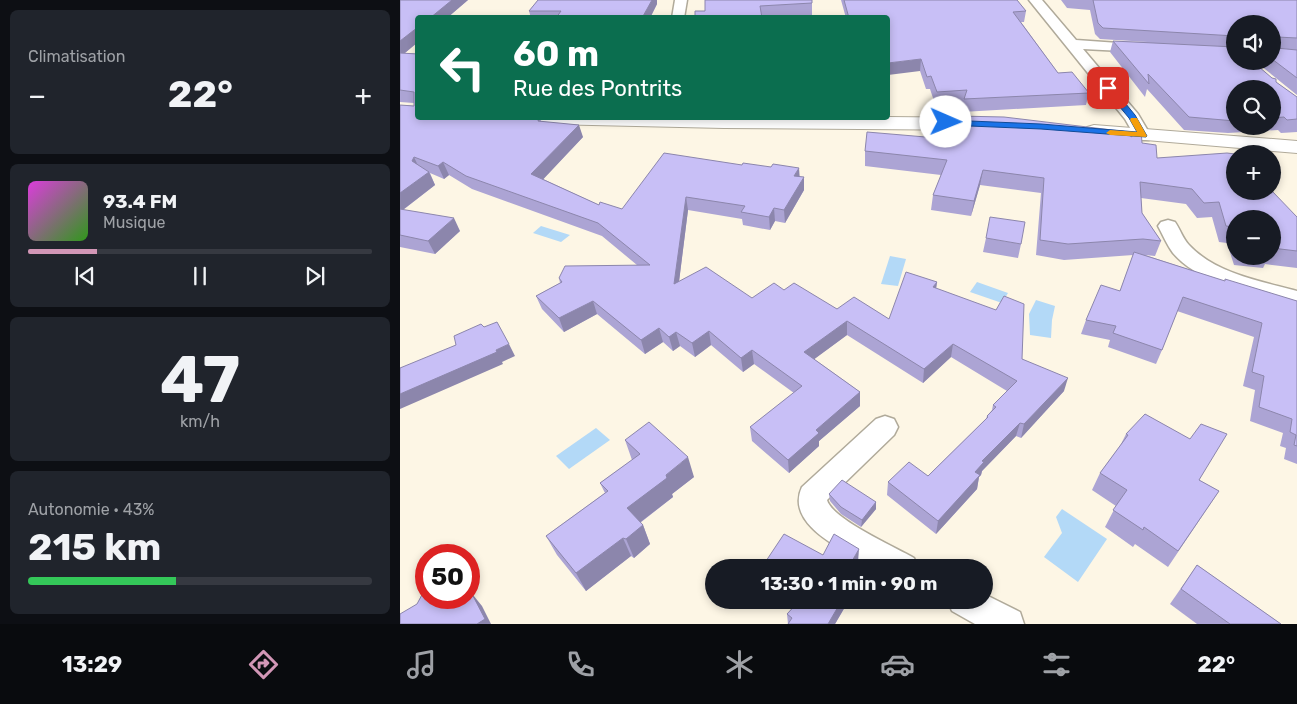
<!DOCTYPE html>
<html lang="fr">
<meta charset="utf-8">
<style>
body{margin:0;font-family:Rubik,sans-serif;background:#20242c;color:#f1f3f6;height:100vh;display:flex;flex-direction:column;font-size:19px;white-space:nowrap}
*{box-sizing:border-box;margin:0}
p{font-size:16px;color:#9ea1a6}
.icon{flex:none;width:28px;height:28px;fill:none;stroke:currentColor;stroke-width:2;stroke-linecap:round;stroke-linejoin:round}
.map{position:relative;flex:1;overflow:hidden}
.side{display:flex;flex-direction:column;gap:10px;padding:10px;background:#0d0f14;width:400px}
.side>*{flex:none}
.top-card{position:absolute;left:15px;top:15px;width:475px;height:105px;border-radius:5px;box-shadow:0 2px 8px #0003;background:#0b6e4f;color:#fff;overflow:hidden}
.tools{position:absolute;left:826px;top:15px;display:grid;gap:10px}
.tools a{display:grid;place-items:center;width:55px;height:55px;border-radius:50%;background:#171b24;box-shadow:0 2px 8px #0003;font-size:25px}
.speed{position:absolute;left:15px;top:544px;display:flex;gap:10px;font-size:25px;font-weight:700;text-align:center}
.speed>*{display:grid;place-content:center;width:65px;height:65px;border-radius:50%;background:#171b24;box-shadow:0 2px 8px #0003;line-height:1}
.speed .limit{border:8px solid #d22;background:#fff;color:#111}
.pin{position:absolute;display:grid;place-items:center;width:42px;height:42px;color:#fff;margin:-21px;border-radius:10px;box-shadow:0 2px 8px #0006}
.me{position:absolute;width:55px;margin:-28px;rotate:91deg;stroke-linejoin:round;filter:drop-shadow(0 0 4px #0008)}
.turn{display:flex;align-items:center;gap:18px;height:105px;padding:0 15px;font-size:22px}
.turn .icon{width:65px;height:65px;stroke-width:2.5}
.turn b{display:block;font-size:35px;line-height:42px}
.big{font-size:38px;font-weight:700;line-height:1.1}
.side .tile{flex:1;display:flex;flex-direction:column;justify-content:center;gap:8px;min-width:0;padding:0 18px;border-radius:8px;background:#20242c}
.side .dial{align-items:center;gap:0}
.dial b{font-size:65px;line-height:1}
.song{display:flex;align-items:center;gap:15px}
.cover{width:60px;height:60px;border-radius:8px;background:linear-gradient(135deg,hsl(300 70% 55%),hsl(110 70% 35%))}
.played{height:5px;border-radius:2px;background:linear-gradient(90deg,#d296b6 20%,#363941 20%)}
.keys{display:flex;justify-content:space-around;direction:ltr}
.heat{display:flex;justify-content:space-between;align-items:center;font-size:28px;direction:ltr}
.charge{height:8px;border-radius:4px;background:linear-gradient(90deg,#34c759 43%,#363941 0)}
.trip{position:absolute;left:305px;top:559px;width:288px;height:50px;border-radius:25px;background:#171b24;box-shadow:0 2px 8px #0003;font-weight:700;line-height:50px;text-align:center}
.tabs{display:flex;height:80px;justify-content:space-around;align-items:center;background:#090b0e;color:#9ea1a6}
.tabs .icon{width:35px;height:35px}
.tabs .active{color:#d296b6}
.tabs b{font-size:22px;color:#f1f3f6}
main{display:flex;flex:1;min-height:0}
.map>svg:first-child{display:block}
.water{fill:#b3d9f7}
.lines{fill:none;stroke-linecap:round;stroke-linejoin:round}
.minor-casing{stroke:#b0aa9a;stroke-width:3}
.secondary-casing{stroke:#b0aa9a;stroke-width:2}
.minor{fill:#fff;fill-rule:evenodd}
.secondary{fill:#fff;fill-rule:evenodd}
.wall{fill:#aca4d4;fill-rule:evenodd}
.shaded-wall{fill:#8c86ac}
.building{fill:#c8bff6;stroke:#8c86ac}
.route{fill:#1a73e8;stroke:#114b97}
.slow{fill:#f59e0b}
</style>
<main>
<section class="side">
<div class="tile"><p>Climatisation</p>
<div class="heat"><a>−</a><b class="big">22°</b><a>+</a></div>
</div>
<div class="tile">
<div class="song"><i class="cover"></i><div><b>93.4 FM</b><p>Musique</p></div></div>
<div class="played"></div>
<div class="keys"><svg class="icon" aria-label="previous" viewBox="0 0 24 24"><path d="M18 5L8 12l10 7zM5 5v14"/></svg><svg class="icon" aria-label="pause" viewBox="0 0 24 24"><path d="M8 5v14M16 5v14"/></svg><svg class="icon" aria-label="next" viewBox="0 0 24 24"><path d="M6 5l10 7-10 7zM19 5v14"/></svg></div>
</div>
<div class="tile dial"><b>47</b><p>km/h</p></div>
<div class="tile"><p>Autonomie · 43%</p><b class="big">215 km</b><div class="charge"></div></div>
</section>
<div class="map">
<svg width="897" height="624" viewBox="0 0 897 624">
<rect width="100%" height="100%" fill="#fdf6e5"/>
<g class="water">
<polygon points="141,226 170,235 161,242 133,233"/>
<polygon points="490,256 506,259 498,286 481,284"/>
<polygon points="577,282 608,293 602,303 570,292"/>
<polygon points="636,300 655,306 652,320 651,338 630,335 629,314"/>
<polygon points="196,428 210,440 169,469 156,456"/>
<polygon points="662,509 707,539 678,582 644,557 662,533 656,517"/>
</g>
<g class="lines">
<g class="minor-casing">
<g id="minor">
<polygon points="275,0 287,0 284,18 272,18"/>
<polygon points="629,0 642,0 676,40 747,45 749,48 747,51 742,52 683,49 738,114 751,136 749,140 737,140 725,119"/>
<path d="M768 220 775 222C780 229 783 239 789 245 816 274 861 281 897 291V305C859 295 800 285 773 253 767 245 763 235 758 226L761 222Z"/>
<path d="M485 416 494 419 498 427 494 435 427 500C432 519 495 547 514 558L518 568C506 568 482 571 472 567 465 564 458 559 451 555 428 542 387 519 402 487L476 419Z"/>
<polygon points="584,594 620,612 624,624 575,624 552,611 547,600 584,600"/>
</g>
</g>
<g class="secondary-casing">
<g id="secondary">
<polygon points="488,117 591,118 598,120 601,124 598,128 591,130 324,128 148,124 141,122 138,118"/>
<polygon points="694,125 897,141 897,153 687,135 684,131 687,127"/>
</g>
</g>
<use href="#minor" class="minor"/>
<use href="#secondary" class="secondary"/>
</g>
<g class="wall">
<polygon points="0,0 68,0 47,18 18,18 18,42 5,53 18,54 18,118 140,118 141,121 183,137 143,179 199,205 222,209 399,176 404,190 385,223 375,221 370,230 343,225 342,219 288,210 279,281 352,298 384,290 437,309 489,319 537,282 536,289 622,359 664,391 621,438 616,436 582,471 581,475 579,477 577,489 536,534 487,495 488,482 528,476 586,419 587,416 592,410 593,405 607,391 551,357 523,383 447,335 414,359 460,392 460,406 419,441 419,446 389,473 352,441 350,427 394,393 354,364 343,372 311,345 295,357 280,346 273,351 263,342 245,354 197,314 164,332 142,309 136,296 160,283 159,278 237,265 202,236 72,189 49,175 44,179 30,173 35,185 3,210 60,231 35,254 0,247 0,105 14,106 14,103 0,102"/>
<polygon points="138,0 257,0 257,4 250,18 131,18 129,11"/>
<polygon points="412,0 412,15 370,18 295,18 305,11"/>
<polygon points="441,0 617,0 626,11 624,22 621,22 658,73 689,93 686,105 562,112 563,103 535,104 530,89 526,89 520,71 488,18 446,18"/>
<path d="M661 0H897V95L855 61H872V24H835V61L876 82 897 97V132L881 133 878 130 828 133 784 130 747 89 745 97 710 52 713 41 748 42 700 39 695 34 690 10 667 8ZM835 89H872V126H835Z"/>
<path d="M731 137 742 143 757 158 897 217V268L865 264 863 268 834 265 827 243 819 242 812 217 797 218 786 204 741 198 742 213 761 241 755 256 745 255 824 281 897 301V464L884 459 886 448 880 446 883 433 850 421 855 390 843 386 854 337 777 311 762 350 756 364 708 347 710 340 681 334 686 320 720 291 733 255 664 260 636 255 641 193 580 185 571 216 531 210 533 195 541 175 465 166V151L549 139ZM835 219H872V256H835Z"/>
<polygon points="586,238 621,244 618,258 583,252"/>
<polygon points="726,434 799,480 819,491 768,567 735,544 733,547 705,527 716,506 692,490 700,473 720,446"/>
<polygon points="225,440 294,477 272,494 273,497 240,523 243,525 250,544 234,558 231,556 186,591 157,555 146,536 205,493 200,483 232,460"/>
<polygon points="429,494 476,502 476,509 461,527 441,514 430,501"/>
<polygon points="797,565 881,624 797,624 770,604"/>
<polygon points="394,600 449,600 435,624 388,624 387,614 398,602"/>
</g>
<g class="shaded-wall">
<polygon points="52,0 68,0 47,18 30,18"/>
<polygon points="252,0 257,0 257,4 250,18 242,18"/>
<polygon points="18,27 18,42 0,57 0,41"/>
<polygon points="521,59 520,71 488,75 488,63"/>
<polygon points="179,125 183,137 136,187 131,174"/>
<polygon points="14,157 20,170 12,161"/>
<polygon points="43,162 49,175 44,179 38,166"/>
<polygon points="399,168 400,181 394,176"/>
<polygon points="583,170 580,185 571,216 574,201"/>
<polygon points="29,172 35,185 0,212 0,193"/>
<polygon points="404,177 404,190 385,223 384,210"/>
<polygon points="286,197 288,210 277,298 274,284"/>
<polygon points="374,208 375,221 370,230 369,217"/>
<polygon points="54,218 60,231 35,254 28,241"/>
<polygon points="537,282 535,295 533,287"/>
<polygon points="193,301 197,314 164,332 159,318"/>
<polygon points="447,321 447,335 405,366 404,352"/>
<polygon points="259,328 263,342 245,354 241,340"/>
<polygon points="309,331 311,345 295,357 292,343"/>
<polygon points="276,332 280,346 273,351 269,337"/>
<polygon points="109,344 115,356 102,362 103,364 0,409 0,394"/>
<polygon points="553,344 551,357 523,383 524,369"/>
<polygon points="352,350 354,364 343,372 341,358"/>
<polygon points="668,378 664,391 621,438 624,424"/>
<polygon points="460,392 460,406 419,441 419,446 389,473 388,460 416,430"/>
<polygon points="620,423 616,436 582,471 581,475 579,477 577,489 536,534 538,521 575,472 582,461"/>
<polygon points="288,457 294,477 272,494 273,497 234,527 227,508"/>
<polygon points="476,502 476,509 461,527 462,520"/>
<polygon points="243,525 250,544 234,558 226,539"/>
<polygon points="223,538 231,556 186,591 176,573"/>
<polygon points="459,549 458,562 455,568 448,568"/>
<polygon points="69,590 82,606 91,624 77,624 69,598"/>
<polygon points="442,600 449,600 435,624 428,624"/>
</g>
<g class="building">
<polygon points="0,0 52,0 30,18 18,18 18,27 0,41"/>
<polygon points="138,0 252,0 242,18 156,18 161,11 129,11"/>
<polygon points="305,0 412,0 412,3 360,6 362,18 295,18 295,11 305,11"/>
<polygon points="444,0 617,0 626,11 613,12 658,73 672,72 689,93 564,99 567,90 537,92 531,76 527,77 521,59 488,63 488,18 449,18"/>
<polygon points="693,0 897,0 897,38 877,37 875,39 876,48 897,50 897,78 872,59 872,24 835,24 835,36 703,28 698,23"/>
<polygon points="713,41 835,47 835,61 852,61 872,78 876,79 876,82 897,97 897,119 887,120 884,117 872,118 872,89 835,89 835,121 789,117 748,74 749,84"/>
<polygon points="0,53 18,54 18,118 139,118 138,121 179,125 131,174 199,205 200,202 222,209 264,153 342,165 343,163 371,167 373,164 399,168 394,176 404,177 384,210 374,208 369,217 341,212 345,206 286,197 274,284 306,267 352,298 374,283 384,290 394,283 437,309 454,297 489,319 506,272 537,282 533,287 596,310 604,296 624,304 622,359 668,378 624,424 620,423 582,461 584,462 575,472 580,475 538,521 488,482 509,462 528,476 588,417 587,416 596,407 593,405 617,381 553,344 524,369 447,321 404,352 460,392 416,430 419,433 388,460 350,427 402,386 352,350 341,358 309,331 292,343 276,332 269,337 259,328 241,340 193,301 159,318 136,296 162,282 159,278 165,266 250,265 198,223 66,176 43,162 38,166 14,157 12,161 29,172 0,193 0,105 14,106 14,92 0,90"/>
<polygon points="557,116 604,117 729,132 731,137 741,130 742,143 756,145 757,158 827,153 835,154 835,191 872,191 897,217 897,251 872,248 872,219 835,219 835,230 834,227 826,226 819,202 804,203 792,189 740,182 742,213 761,241 743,239 668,244 640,240 644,178 583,170 574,201 533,195 547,160 465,151 467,132 549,139"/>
<polygon points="0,209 54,218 28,241 0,235"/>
<polygon points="590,217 625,222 621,244 586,238"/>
<polygon points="734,252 825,281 825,279 897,301 897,446 894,445 896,435 890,432 892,419 859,407 864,376 852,372 862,323 783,297 762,350 713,333 716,326 686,320 701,285 720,291"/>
<polygon points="97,322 109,344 96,350 97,352 0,394 0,368 56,345 54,336 81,324 84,327"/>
<polygon points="745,414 790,439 801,424 827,434 799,480 819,491 778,551 744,527 743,530 713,510 727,490 700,473 728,435 726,434"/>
<polygon points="249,422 288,457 266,475 267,478 227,508 243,525 226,539 223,538 176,573 146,536 208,491 200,483 240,454 225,440"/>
<polygon points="442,480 476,502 462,520 441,507 429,494"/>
<polygon points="384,534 423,555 434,534 459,549 448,568 364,568 362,567"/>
<polygon points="797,565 881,624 830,624 781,589"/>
<polygon points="24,591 26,592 26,598 69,598 69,596 72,594 85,619 77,624 0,624 0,614 17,604"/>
<polygon points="400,600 442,600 428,624 388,624 392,618 387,614"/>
</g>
<polygon class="route" points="705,86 711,86 735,115 747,136 746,137 641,129 546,125 542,122 546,120 641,124 737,132 729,118 704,88"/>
<polygon class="slow" points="731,118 737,118 747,136 746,137 710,135 706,133 710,130 737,132 730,120"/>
</svg>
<div class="tools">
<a><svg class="icon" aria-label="sound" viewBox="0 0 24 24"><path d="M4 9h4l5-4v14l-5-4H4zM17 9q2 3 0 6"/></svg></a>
<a><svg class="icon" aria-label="search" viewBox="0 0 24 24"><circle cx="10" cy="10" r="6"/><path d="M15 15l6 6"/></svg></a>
<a>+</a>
<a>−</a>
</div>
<div class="speed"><div class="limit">50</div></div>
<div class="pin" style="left:708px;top:88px;background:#d93025"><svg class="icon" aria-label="arrive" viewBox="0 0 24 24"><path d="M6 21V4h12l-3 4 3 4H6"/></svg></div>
<svg class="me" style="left:546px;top:122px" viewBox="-20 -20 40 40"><circle r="19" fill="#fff"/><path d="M0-13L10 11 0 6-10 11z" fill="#1a73e8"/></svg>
<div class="trip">13:30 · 1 min · 90 m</div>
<div class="top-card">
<div class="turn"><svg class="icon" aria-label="left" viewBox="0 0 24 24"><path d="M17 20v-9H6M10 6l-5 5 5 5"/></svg><div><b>60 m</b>Rue des Pontrits</div></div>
</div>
</div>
</main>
<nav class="tabs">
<b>13:29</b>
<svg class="icon active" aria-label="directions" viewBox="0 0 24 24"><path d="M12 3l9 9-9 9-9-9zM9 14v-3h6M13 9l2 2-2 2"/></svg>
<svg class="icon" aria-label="music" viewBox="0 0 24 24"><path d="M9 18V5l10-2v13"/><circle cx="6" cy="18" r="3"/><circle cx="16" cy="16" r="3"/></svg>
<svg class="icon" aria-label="phone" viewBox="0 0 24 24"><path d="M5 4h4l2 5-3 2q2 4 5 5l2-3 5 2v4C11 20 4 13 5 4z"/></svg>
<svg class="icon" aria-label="climate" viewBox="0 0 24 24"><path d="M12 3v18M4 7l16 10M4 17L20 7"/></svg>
<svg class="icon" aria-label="car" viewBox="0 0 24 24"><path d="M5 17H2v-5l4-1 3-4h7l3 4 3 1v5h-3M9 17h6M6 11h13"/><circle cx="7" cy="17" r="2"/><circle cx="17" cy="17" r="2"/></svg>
<svg class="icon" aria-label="filters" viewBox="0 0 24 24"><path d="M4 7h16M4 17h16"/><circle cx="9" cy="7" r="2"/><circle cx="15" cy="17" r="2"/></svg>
<b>22°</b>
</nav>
